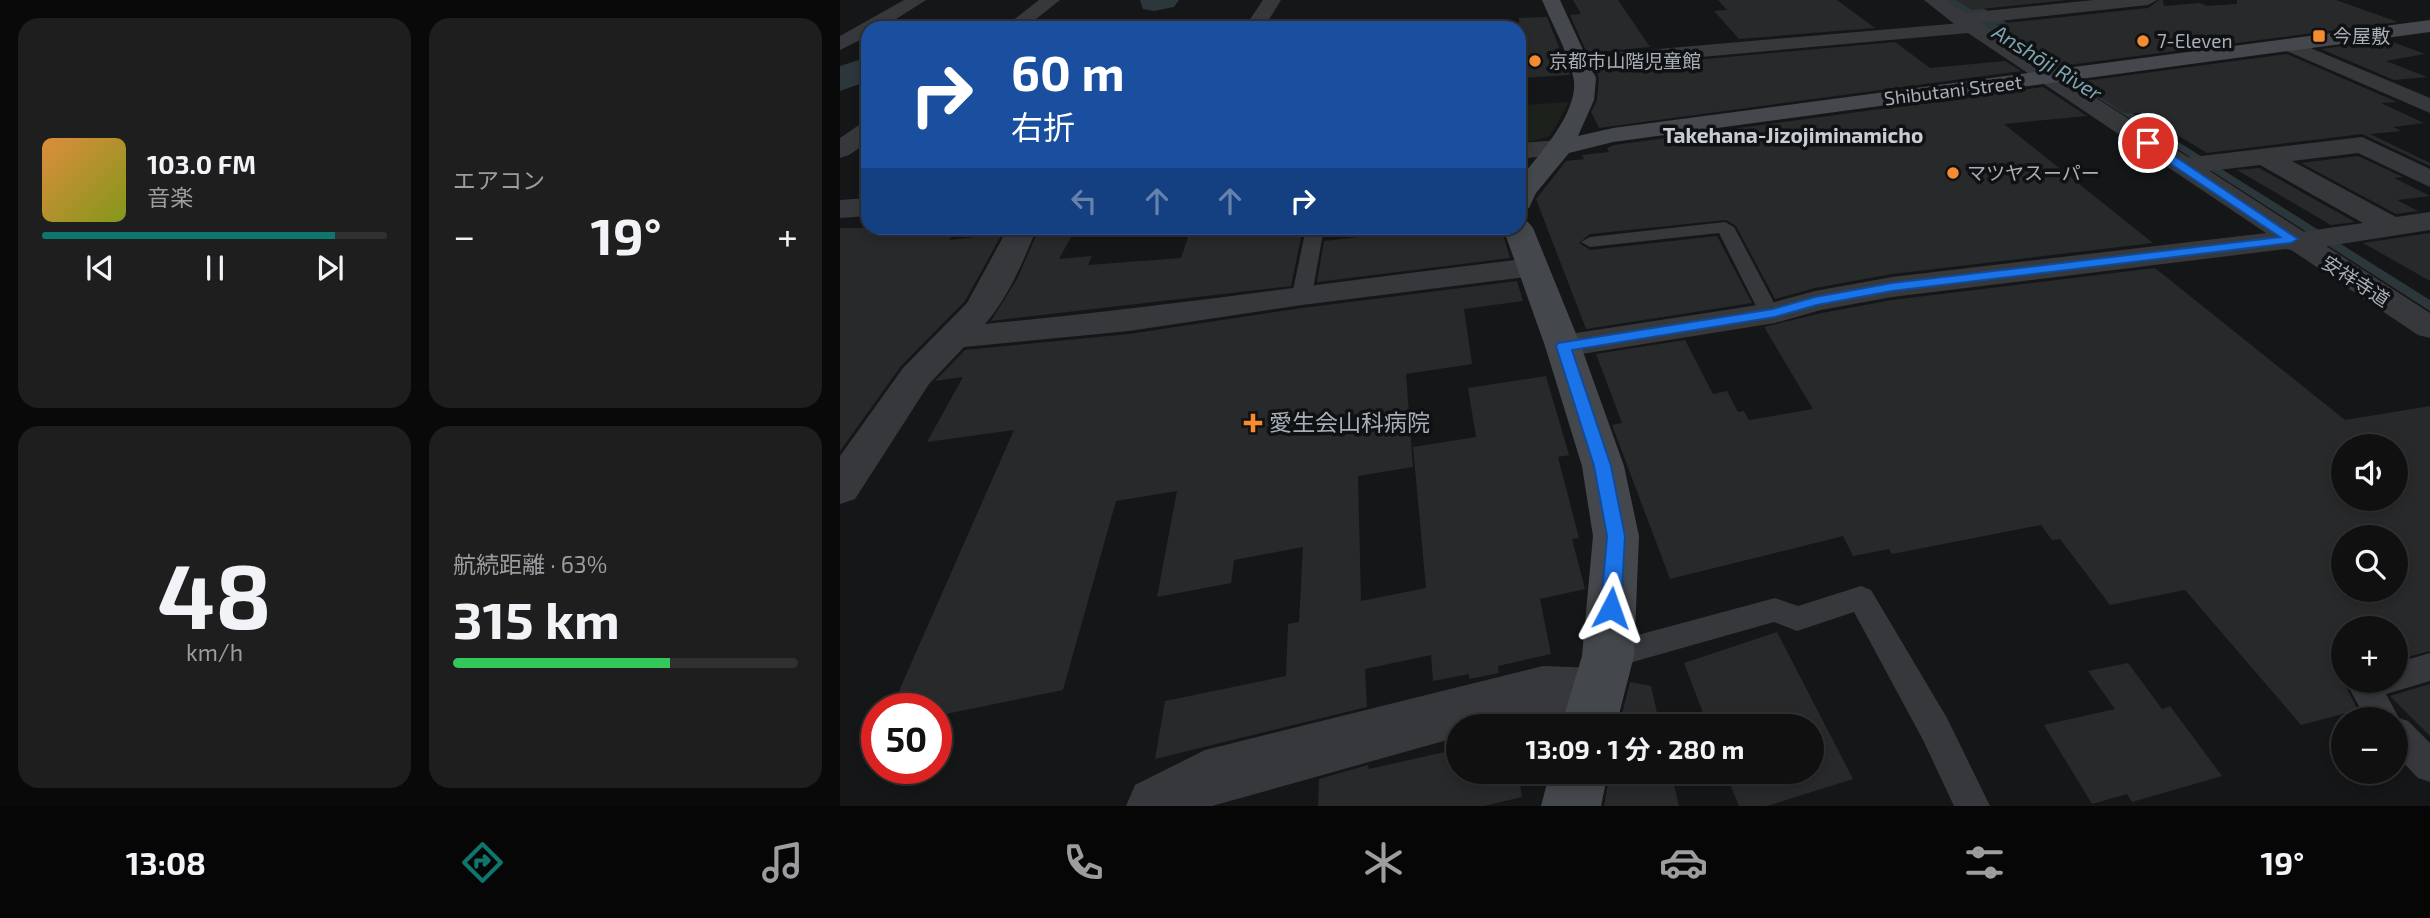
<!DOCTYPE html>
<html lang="ja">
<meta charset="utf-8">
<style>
body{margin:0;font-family:"Exo 2","Noto Sans JP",sans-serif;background:#1e1e1f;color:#f1f3f6;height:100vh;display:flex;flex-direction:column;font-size:26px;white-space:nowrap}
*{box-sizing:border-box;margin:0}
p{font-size:23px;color:#9c9d9f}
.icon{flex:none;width:38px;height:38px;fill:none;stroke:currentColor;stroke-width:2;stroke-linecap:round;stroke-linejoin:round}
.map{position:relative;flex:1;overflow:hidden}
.panel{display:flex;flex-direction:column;gap:18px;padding:18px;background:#090909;width:840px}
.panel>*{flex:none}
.guide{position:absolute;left:21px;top:21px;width:665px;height:214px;border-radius:21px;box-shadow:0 4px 10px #0003,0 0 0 2px #303031;background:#1a4fa0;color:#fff;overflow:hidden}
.controls{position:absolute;left:1491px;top:434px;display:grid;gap:14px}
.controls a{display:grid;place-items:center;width:77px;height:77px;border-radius:50%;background:#101011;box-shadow:0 4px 10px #0003,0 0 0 2px #303031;font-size:35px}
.speed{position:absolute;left:21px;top:693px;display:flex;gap:14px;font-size:35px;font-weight:700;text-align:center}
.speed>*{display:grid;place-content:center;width:91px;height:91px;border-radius:50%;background:#101011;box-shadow:0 4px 10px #0003,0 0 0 2px #303031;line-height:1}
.speed .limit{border:10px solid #d22;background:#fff;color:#111}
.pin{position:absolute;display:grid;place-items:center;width:60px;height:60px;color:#fff;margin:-30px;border:4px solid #fff;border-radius:50%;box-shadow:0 2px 7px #0007}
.me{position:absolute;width:77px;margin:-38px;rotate:4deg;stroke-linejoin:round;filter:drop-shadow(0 0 5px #0008)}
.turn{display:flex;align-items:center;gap:24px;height:147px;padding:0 35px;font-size:32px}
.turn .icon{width:91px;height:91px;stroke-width:2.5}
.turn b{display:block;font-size:49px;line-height:60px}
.lanes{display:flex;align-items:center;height:66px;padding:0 35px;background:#0003;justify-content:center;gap:35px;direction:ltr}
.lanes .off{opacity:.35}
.big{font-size:52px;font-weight:700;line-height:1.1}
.panel .card{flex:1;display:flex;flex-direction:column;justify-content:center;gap:10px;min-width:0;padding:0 24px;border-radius:21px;background:#1e1e1f}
.panel .dial{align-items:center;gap:0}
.dial b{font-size:91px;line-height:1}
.song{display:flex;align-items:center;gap:21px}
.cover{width:84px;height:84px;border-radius:10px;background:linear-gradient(135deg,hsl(30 70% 55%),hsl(70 70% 35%))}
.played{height:7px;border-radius:4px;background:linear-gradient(90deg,#0f766e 85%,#303031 85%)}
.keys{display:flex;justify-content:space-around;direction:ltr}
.heat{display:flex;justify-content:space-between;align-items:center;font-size:38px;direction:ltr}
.charge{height:10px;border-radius:5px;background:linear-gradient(90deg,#34c759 63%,#303031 0)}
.panel .tiles{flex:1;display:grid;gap:18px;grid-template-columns:repeat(2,1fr)}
.trip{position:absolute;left:606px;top:714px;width:378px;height:70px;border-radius:35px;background:#101011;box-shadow:0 4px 10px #0003,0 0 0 2px #303031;font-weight:700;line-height:70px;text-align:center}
.tab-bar{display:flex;height:112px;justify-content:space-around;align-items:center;background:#060607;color:#9c9d9f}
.tab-bar .icon{width:49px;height:49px}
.tab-bar .selected{color:#0f766e}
.tab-bar b{font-size:32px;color:#f1f3f6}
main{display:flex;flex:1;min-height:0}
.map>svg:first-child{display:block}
.green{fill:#1c221b}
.water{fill:#2b373b}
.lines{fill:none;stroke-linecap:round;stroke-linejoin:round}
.river{fill:#2b373b;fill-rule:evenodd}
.building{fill:#28292b;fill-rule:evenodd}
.service{fill:#36383c;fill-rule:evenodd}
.minor{fill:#36383c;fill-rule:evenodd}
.tertiary{fill:#36383c;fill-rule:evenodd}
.secondary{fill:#44484c;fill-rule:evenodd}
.route{fill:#1a73e8;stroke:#114b97;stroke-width:2}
.poi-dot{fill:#f58c2f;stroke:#101112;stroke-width:2.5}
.labels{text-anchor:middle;stroke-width:7;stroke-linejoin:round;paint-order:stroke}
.far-poi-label{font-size:19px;fill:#a7afb8;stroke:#101112;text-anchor:start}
.far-street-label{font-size:19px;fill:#a7afb8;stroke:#101112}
.far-water-label{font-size:21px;font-style:italic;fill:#7da5b3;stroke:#101112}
.far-neighbourhood-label{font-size:21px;font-weight:bold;fill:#c8cdd4;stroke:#101112}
.poi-label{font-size:23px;fill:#a7afb8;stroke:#101112;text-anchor:start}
</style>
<main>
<section class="panel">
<div class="tiles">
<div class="card">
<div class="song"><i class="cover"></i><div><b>103.0 FM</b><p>音楽</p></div></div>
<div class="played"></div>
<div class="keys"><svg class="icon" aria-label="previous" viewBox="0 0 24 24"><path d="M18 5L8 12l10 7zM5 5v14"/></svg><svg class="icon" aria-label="pause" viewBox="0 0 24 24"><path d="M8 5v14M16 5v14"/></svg><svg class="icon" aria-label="next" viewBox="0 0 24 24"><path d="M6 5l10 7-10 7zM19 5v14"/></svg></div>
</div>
<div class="card"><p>エアコン</p>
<div class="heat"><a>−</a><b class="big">19°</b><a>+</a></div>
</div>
<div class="card dial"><b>48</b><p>km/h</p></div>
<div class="card"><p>航続距離 · 63%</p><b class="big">315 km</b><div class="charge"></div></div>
</div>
</section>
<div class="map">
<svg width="1590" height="806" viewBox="0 0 1590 806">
<rect width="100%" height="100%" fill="#151617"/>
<polygon class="green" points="729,102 710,136 687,143 683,105"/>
<polygon class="water" points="1109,0 1117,0 1195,52 1590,300 1590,311 1116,7"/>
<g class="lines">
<g class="river">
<polygon points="300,0 339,0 334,7 314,11 303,9"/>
<polygon points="1092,0 1130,0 1205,46 1210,54 1205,62 1192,65 1179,62 1097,7"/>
<polygon points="28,57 28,81 0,91 0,66"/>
</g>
</g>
<g class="building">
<polygon points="733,0 778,0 810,47 747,53 730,15 741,14"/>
<polygon points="878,0 997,0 1035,28 899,39 874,11 887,10"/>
<polygon points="1116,0 1228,0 1132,10"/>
<polygon points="1319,0 1323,0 1324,6 1360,3 1367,6 1397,4 1397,0 1496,0 1558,22 1213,67 1200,58 1212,57 1156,24 1308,8"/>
<polygon points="707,17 730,75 679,78 679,18"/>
<polygon points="1547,40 1585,54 1546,61 1587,77 1554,80 1481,49"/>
<polygon points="1055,42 1090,68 1165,61 1181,71 759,128 751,112 757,100 759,78 755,69"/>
<polygon points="1447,54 1557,102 1541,103 1584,123 1553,127 1562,131 1530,134 1590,163 1590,166 1522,134 1367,153 1301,113 1284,113 1237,82"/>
<polygon points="1203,87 1247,116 1164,124 1313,243 1052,274 975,288 935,299 896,226 886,220 750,234 739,243 750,250 877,236 912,303 746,329 696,199 726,161 744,159 742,155 769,152 767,148 774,145"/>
<polygon points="1518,156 1563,177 1554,178 1590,196 1557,200 1578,211 1556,214 1461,163"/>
<polygon points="1419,168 1515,222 1491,225 1397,170"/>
<polygon points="0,228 118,228 109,240 162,234 125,301 61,366 0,451"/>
<polygon points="236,228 219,259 252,256 248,265 341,258 351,228 463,228 451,286 151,321 177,279 199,229"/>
<polygon points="544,228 661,228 670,258 477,282 484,241 544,234"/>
<polygon points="1590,233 1590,281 1523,243"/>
<path d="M1315 268 1505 420 1590 406V651L1556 660V628H1503V681H1508L1506 687 1518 710 1461 725 1345 590 1270 605 1220 539 1212 540 1201 525 1052 554 1049 549 1013 556 1003 536 830 579 772 425 782 423 756 354 845 340 873 394 887 391 898 412 904 411 909 420 973 409 924 327 982 313 1052 300ZM1503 446H1556V499H1503ZM1503 537H1556V590H1503Z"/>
<polygon points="677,281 683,301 624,309 632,364 566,374 573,467 518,476 521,601 586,588 573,447 636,437 628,388 706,376 729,455 718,457 739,538 732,539 745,589 700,599 711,654 658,666 659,673 629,679 629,674 593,681 591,655 525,669 527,707 315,759 325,701 446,676 448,624 459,622 463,547 394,560 391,583 317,597 337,491 276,501 223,690 96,716 96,709 51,709 174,430 87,442 123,377 95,381 125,350 289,334 462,308"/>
<polygon points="937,632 1013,779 927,806 899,806 885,772 971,772 971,726 868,726 844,663"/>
<polygon points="1288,663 1322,709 1330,706 1382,776 1292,802 1287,794 1252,804 1204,725 1275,709 1248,671"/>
<polygon points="790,682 811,686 820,726 779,726"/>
<polygon points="1590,684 1590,736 1550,696"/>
<polygon points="618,749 618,772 678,772 682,797 644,806 478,806 479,779 528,765 529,769"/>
<polygon points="770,772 831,772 839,806 764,806"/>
</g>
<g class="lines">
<g class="service">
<polygon points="885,222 894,227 940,314 937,318 923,318 920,314 879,233 750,247 741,242 750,237"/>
<polygon points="466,228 484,228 472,295 462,301 452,295"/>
<polygon points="1021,586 1031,590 1107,718 1150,806 1114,806 1083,740 1014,612 957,631 934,622 768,669 757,665 753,656 757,647 768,643 935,598 958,606"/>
<polygon points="1590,653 1590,681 1546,694 1559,718 1568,721 1590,743 1590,782 1578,778 1556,755 1556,719 1526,719 1508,686 1511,681 1556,681 1556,663"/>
</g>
<g class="minor">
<polygon points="64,0 86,0 42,28 28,28 28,36 0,50 0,36"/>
<polygon points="423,0 441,0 424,28 404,28"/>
<polygon points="1133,22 1143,28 1140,32 738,68 731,66 728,62 731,58 738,56"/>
<polygon points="1449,39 1590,98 1590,113 1442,49 1439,45 1442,41"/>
<polygon points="1522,137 1590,169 1590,187 1518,153 1452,161 1556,217 1590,212 1590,230 1456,251 1446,249 1052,297 981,310 935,323 723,357 710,354 705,346 710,338 723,335 931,303 975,291 1052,277 1452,230 1461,232 1523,223 1420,165 1344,174 1335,172 1331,166 1335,160 1344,158"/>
<polygon points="720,140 729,143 733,148 729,153 679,159 679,143"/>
<polygon points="28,198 28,216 0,218 0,200"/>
<path d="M168 228H197C183 261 169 297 145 324 328 307 510 279 693 258L704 260 709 267 704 274 693 276 462 305 289 331 124 347 89 384 15 499 0 504V456L63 368 127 303Z"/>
<polygon points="703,666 757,668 776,675 784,692 776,709 757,716 703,714 659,726 618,726 618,737 372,806 286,806 295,785 365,750"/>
</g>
<g class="tertiary">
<polygon points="199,0 220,0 185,28 163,28"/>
<polygon points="1084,0 1105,0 1125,13 1254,0 1317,0 1308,5 1140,23 1590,313 1590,338 1578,335 1113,23"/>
<polygon points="28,123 28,142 9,155 0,158 0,138 19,125"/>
</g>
<g class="secondary">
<path d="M702 0H720L756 78 754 100 738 136 773 128 1590 20V32L773 142 729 153 696 193 689 208 679 210V179C699 156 742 108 733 76 727 50 712 24 702 0Z"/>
<polygon points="679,219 688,222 693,228 741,346 784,466 799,536 794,656 776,726 721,726 742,656 753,536 742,466 705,346 663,228 679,228"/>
<polygon points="710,772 768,772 761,806 701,806"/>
</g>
</g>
<polygon class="route" points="1304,141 1312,141 1458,239 1451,243 1052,291 977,305 935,317 732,350 771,466 785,536 781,608 778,614 771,617 764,614 761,608 767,536 754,466 716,346 718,343 933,309 975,297 1052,283 1440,237 1304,146"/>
<g class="poi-dot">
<rect x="1472" y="29" width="14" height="14" rx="3.5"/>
<circle cx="1303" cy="41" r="7"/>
<circle cx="695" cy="61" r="7"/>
<circle cx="1113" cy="173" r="7"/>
<path d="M409.5 412.5h7v7h7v7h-7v7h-7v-7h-7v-7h7z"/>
</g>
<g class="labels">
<g class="far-poi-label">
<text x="1493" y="43">今屋敷</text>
<text x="1317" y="48">7-Eleven</text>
<text x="709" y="68">京都市山階児童館</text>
<text x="1127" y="180">マツヤスーパー</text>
</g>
<g class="far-street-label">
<text transform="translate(1113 90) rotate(-7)" y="7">Shibutani Street</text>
<text transform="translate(1516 281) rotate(33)" y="7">安祥寺道</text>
</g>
<g class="far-water-label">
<text transform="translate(1207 63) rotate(32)" y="7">Anshōji River</text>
</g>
<g class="far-neighbourhood-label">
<text x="953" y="143">Takehana-Jizojiminamicho</text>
</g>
<g class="poi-label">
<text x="429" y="431">愛生会山科病院</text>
</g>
</g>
</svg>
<div class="controls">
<a><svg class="icon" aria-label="sound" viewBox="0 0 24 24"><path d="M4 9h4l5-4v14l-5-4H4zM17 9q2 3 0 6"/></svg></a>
<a><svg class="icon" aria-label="search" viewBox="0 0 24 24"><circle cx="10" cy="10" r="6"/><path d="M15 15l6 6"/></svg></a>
<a>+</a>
<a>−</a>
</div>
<div class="speed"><div class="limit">50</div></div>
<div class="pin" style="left:1308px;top:143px;background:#d93025"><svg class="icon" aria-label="arrive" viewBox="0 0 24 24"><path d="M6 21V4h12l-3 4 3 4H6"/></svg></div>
<svg class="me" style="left:771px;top:608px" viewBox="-20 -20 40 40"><path d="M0-17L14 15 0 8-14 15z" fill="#1a73e8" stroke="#fff" stroke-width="4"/></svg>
<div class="trip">13:09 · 1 分 · 280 m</div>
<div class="guide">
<div class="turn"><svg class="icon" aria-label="right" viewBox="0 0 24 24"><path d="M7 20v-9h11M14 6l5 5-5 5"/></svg><div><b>60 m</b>右折</div></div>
<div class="lanes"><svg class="icon off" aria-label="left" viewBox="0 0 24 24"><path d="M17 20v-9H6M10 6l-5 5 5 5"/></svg><svg class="icon off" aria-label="ahead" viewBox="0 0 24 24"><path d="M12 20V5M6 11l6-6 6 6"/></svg><svg class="icon off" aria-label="ahead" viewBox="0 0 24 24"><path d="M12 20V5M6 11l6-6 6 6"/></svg><svg class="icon" aria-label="right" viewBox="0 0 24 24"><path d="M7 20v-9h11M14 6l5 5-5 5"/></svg></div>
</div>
</div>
</main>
<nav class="tab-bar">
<b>13:08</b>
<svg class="icon selected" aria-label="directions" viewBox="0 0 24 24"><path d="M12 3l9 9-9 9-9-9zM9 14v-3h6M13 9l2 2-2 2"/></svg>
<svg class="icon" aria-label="music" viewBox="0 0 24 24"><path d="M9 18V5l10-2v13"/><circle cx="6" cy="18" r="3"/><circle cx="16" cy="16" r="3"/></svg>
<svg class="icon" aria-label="phone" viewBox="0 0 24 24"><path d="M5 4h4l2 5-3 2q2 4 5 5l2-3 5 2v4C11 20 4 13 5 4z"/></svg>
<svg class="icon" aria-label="climate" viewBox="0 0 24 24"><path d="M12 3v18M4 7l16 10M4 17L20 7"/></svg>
<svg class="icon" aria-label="car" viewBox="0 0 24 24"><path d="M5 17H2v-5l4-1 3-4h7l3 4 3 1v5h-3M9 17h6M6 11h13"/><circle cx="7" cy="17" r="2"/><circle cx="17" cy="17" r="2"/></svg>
<svg class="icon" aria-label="filters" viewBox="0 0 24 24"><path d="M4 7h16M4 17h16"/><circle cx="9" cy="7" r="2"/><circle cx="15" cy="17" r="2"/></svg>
<b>19°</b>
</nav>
